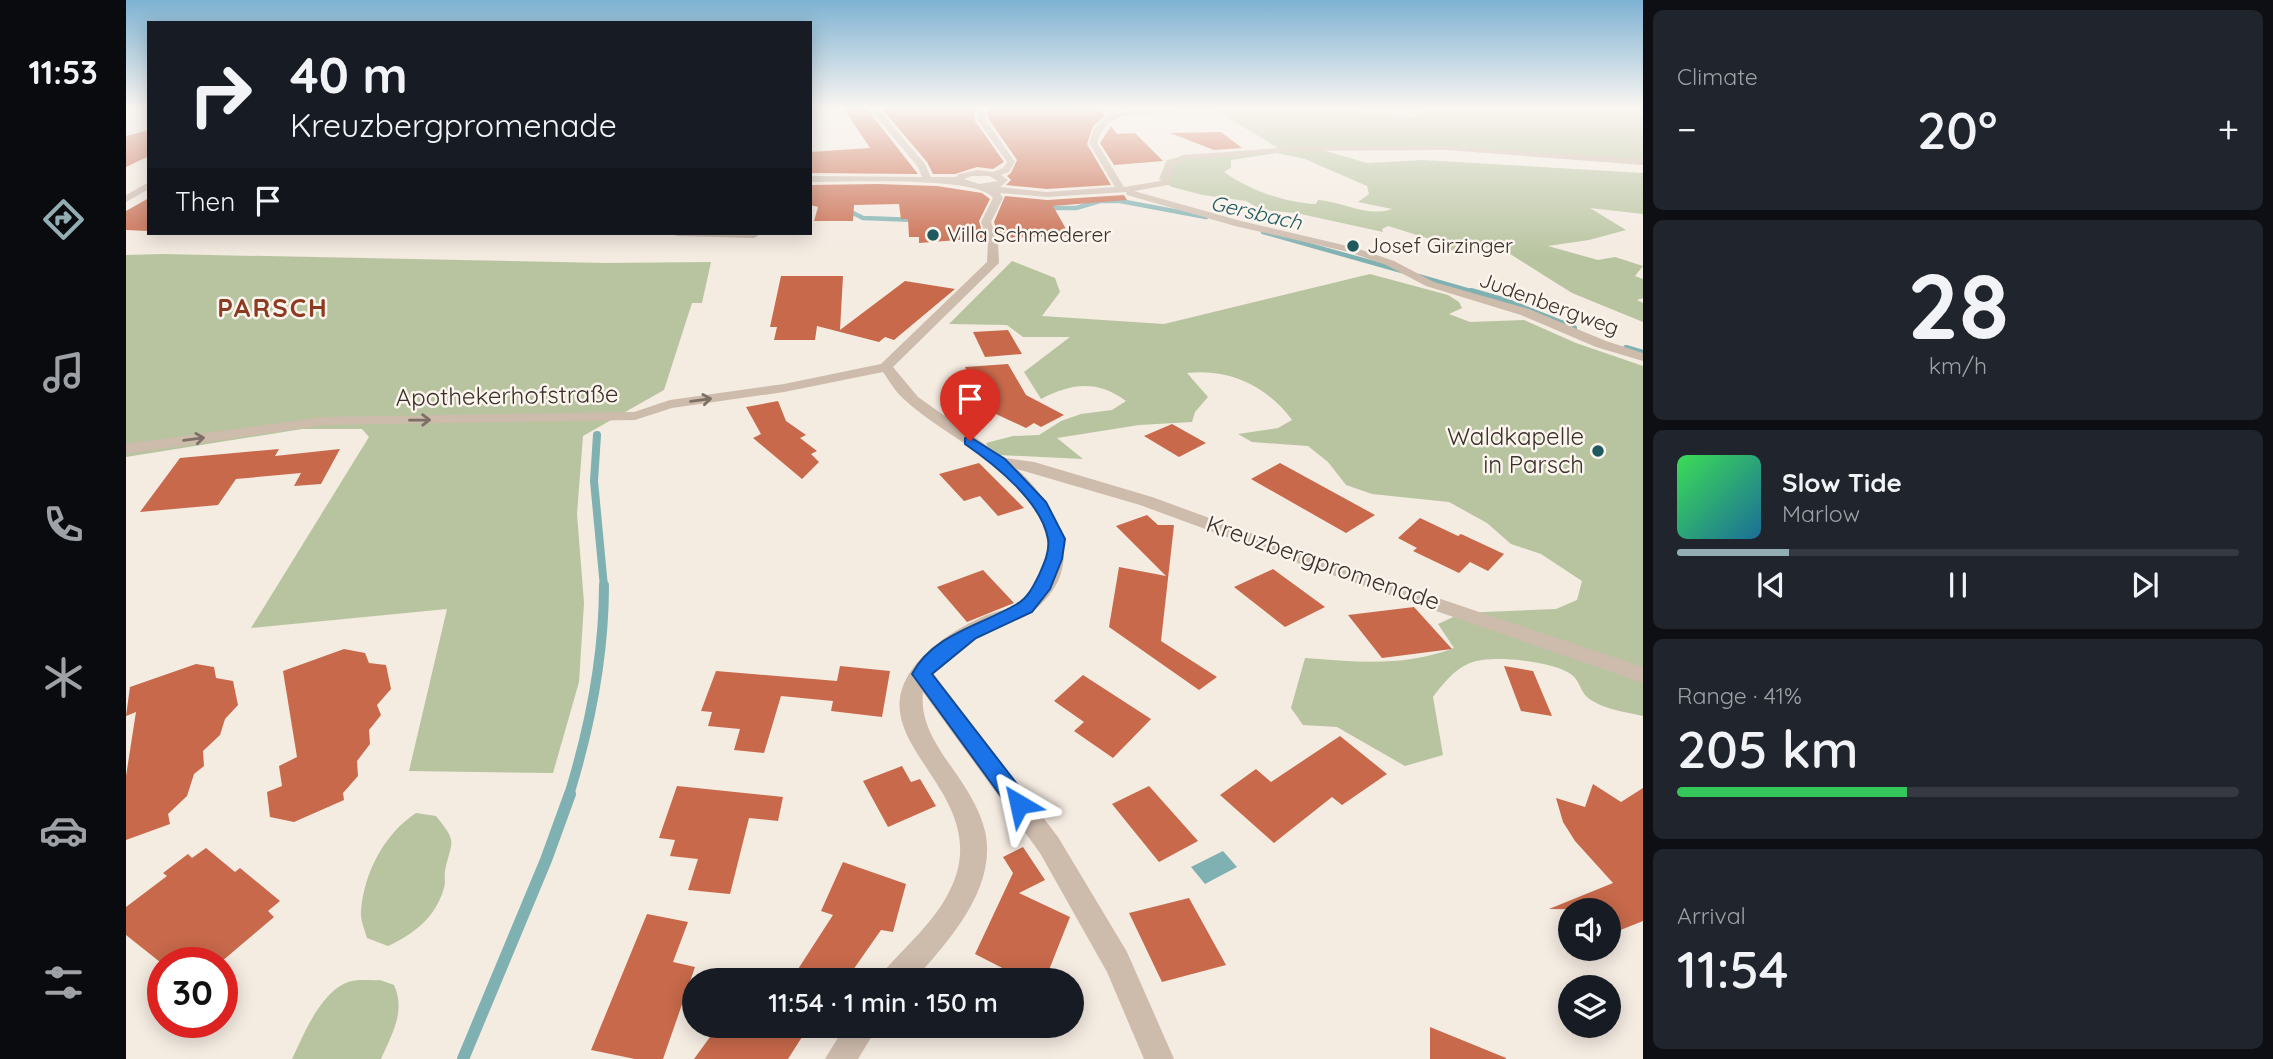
<!DOCTYPE html>
<meta charset="utf-8">
<style>
body{margin:0;font-family:Quicksand,sans-serif;background:#20242c;color:#f1f3f6;height:100vh;display:flex;flex-direction:column;font-size:26px;white-space:nowrap}
*{box-sizing:border-box;margin:0}
p{font-size:23px;color:#9ea1a6}
.icon{flex:none;width:38px;height:38px;fill:none;stroke:currentColor;stroke-width:2;stroke-linecap:round;stroke-linejoin:round}
.map{position:relative;flex:1;overflow:hidden}
.side{display:flex;flex-direction:column;gap:10px;padding:10px;background:#0d0f14;width:630px}
.side>*{flex:none}
.hud{position:absolute;left:21px;top:21px;width:665px;height:214px;border-radius:0px;box-shadow:0 4px 18px #0003;background:#171b24;color:#f1f3f6;overflow:hidden}
.buttons{position:absolute;left:1432px;top:898px;display:grid;gap:14px}
.buttons a{display:grid;place-items:center;width:63px;height:63px;border-radius:50%;background:#171b24;box-shadow:0 4px 18px #0003;font-size:35px}
.speed{position:absolute;left:21px;top:947px;display:flex;gap:14px;font-size:35px;font-weight:700;text-align:center}
.speed>*{display:grid;place-content:center;width:91px;height:91px;border-radius:50%;background:#171b24;box-shadow:0 4px 18px #0003;line-height:1}
.speed .limit{border:10px solid #d22;background:#fff;color:#111}
.pin{position:absolute;display:grid;place-items:center;width:60px;height:60px;color:#fff;margin:-72px -30px;border-radius:50% 50% 50% 0;rotate:-45deg;box-shadow:0 0 7px #0007}
.pin .icon{rotate:45deg}
.me{position:absolute;width:77px;margin:-38px;rotate:324deg;stroke-linejoin:round;filter:drop-shadow(0 0 5px #0008)}
.turn{display:flex;align-items:center;gap:24px;height:147px;padding:0 28px;font-size:32px}
.turn .icon{width:91px;height:91px;stroke-width:2.5}
.turn b{display:block;font-size:49px;line-height:60px}
.then{display:flex;align-items:center;height:66px;padding:0 28px;background:#0003;gap:14px;font-size:26px}
.big{font-size:52px;font-weight:600;line-height:1.1}
.side .widget{flex:1;display:flex;flex-direction:column;justify-content:center;gap:10px;min-width:0;padding:0 24px;border-radius:10px;background:#20242c}
.side .dial{align-items:center;gap:0}
.dial b{font-size:91px;line-height:1}
.song{display:flex;align-items:center;gap:21px}
.cover{width:84px;height:84px;border-radius:10px;background:linear-gradient(135deg,hsl(130 70% 55%),hsl(200 70% 35%))}
.played{height:7px;border-radius:4px;background:linear-gradient(90deg,#92aeb2 20%,#363941 20%)}
.keys{display:flex;justify-content:space-around;direction:ltr}
.heat{display:flex;justify-content:space-between;align-items:center;font-size:38px;direction:ltr}
.charge{height:10px;border-radius:5px;background:linear-gradient(90deg,#34c759 41%,#363941 0)}
.trip{position:absolute;left:556px;top:968px;width:402px;height:70px;border-radius:35px;background:#171b24;box-shadow:0 4px 18px #0003;font-weight:600;line-height:70px;text-align:center}
main{display:flex;flex:1;min-height:0}
.tab-bar{display:flex;flex-direction:column;width:126px;justify-content:space-around;align-items:center;background:#090b0e;color:#9ea1a6}
.tab-bar .icon{width:49px;height:49px}
.tab-bar .current{color:#92aeb2}
.tab-bar b{font-size:32px;color:#f1f3f6}
.map>svg:first-child{display:block}
.green{fill:#b8c4a0;fill-rule:evenodd}
.water{fill:#7fb0b2}
.lines{fill:none;stroke-linecap:round;stroke-linejoin:round}
.stream-far4{stroke:#7fb0b2;stroke-width:4.5}
.stream-far3{stroke:#7fb0b2;stroke-width:6}
.stream-far2{stroke:#7fb0b2;stroke-width:8}
.stream-far1{stroke:#7fb0b2;stroke-width:10}
.stream{stroke:#7fb0b2;stroke-width:12}
.building{fill:#c8694b}
.street{fill:#cdbbac;fill-rule:evenodd}
.oneway{stroke:#7d6f65}
.route{fill:#1a73e8;stroke:#114b97;stroke-width:2}
.poi-dot{fill:#1f5a5e;stroke:#fbf5ee;stroke-width:2.5}
.labels{text-anchor:middle;stroke-width:5;stroke-linejoin:round;paint-order:stroke}
.far-water-label{font-size:21px;font-style:italic;fill:#1f5a5e;stroke:#fbf5ee}
.far-poi-label{font-size:21px;fill:#3b302b;stroke:#fbf5ee;text-anchor:start}
.far-street-label{font-size:21px;fill:#3b302b;stroke:#fbf5ee}
.street-label{font-size:24px;fill:#3b302b;stroke:#fbf5ee}
.poi-label{font-size:24px;fill:#3b302b;stroke:#fbf5ee;text-anchor:end}
.far-district-label{font-size:26px;font-weight:bold;letter-spacing:2px;fill:#8c3b22;stroke:#fbf5ee}
</style>
<main>
<nav class="tab-bar">
<b>11:53</b>
<svg class="icon current" aria-label="directions" viewBox="0 0 24 24"><path d="M12 3l9 9-9 9-9-9zM9 14v-3h6M13 9l2 2-2 2"/></svg>
<svg class="icon" aria-label="music" viewBox="0 0 24 24"><path d="M9 18V5l10-2v13"/><circle cx="6" cy="18" r="3"/><circle cx="16" cy="16" r="3"/></svg>
<svg class="icon" aria-label="phone" viewBox="0 0 24 24"><path d="M5 4h4l2 5-3 2q2 4 5 5l2-3 5 2v4C11 20 4 13 5 4z"/></svg>
<svg class="icon" aria-label="climate" viewBox="0 0 24 24"><path d="M12 3v18M4 7l16 10M4 17L20 7"/></svg>
<svg class="icon" aria-label="car" viewBox="0 0 24 24"><path d="M5 17H2v-5l4-1 3-4h7l3 4 3 1v5h-3M9 17h6M6 11h13"/><circle cx="7" cy="17" r="2"/><circle cx="17" cy="17" r="2"/></svg>
<svg class="icon" aria-label="filters" viewBox="0 0 24 24"><path d="M4 7h16M4 17h16"/><circle cx="9" cy="7" r="2"/><circle cx="15" cy="17" r="2"/></svg>
</nav>
<div class="map">
<svg width="1517" height="1059" viewBox="0 0 1517 1059">
<rect width="100%" height="100%" fill="#f4ebe1"/>
<g class="green">
<path d="M1088 109H1199L1285 117 1310 109H1517V161L1331 147 1193 149 1241 163 1296 160 1517 173V214L1464 208 1500 230 1463 240 1422 246 1472 260 1489 257 1517 266 1509 276 1517 279V298L1511 300 1517 303V322L1446 293 1373 247 1339 248 1308 253 1307 240 1262 226 1256 229 1257 232 1170 213 1136 210 1120 201 1077 195 1046 187 1033 179 1041 160 1054 157 1152 148ZM1151 153 1179 159 1241 186 1243 194 1232 202 1266 209C1242 218 1215 201 1192 200L1190 204C1160 203 1123 190 1098 172L1105 168V160Z"/>
<polygon points="36,254 480,263 585,262 576,303 566,303 538,390 457,436 451,514 458,603 453,682 427,773 283,771 321,609 125,628 243,437 236,429 176,429 0,457 0,255"/>
<path d="M886 261 929 278 934 292 916 316 1038 324 1244 274 1322 295 1333 302 1336 308 1323 314 1344 322 1398 320 1450 343 1517 366V716C1500 712 1475 709 1461 697 1455 692 1453 680 1446 675 1429 661 1367 655 1347 662 1330 667 1317 684 1307 697L1317 755 1279 766 1211 727 1177 725 1165 708 1179 658C1232 662 1278 667 1328 648L1312 624 1336 613 1430 609 1451 600 1456 581 1415 554 1385 544 1361 523 1323 502 1246 494 1220 485 1202 462 1182 446 1126 442 1112 434 1152 428 1166 420C1141 386 1103 368 1061 373L1082 397 1069 412 1066 422 1013 425 931 438 957 459 873 455 863 449 860 443 887 436 913 435 935 421 955 414 986 410 1000 401C971 380 946 383 915 399L898 372 944 337H897L881 325 823 324Z"/>
<path d="M290 813 310 816C333 844 325 841 319 871 318 877 320 883 318 888 310 917 288 934 262 946L241 938C239 930 234 920 235 911 238 873 258 834 290 813Z"/>
<path d="M254 980 268 985C280 1011 266 1034 255 1059H166C178 1034 196 988 226 981 235 979 246 981 254 980Z"/>
</g>
<polygon class="water" points="1097,851 1111,867 1079,884 1065,867"/>
<g class="lines">
<g class="stream-far4">
<polyline points="918,208 950,208 974,201 994,201 1080,217"/>
<polyline points="719,209 737,218 791,220"/>
<polyline points="1137,232 1276,271"/>
<polyline points="1292,276 1351,293"/>
</g>
<g class="stream-far3">
<polyline points="1345,291 1380,301 1448,328"/>
<polyline points="1500,348 1517,353"/>
</g>
<polyline class="stream-far2" points="471,435 468,481 478,587"/>
<path class="stream-far1" d="M443 795C464 727 478 657 478 585"/>
<polyline class="stream" points="337,1059 420,860 444,794"/>
</g>
<g class="building">
<polygon points="718,109 741,109 792,174 684,173 684,152 744,148"/>
<polygon points="756,109 848,109 849,121 878,162 867,169 851,167 829,174 807,174 801,162"/>
<polygon points="862,109 975,110 979,116 967,126 961,144 985,185 921,189 880,185 885,180 881,176 885,173 891,160 862,118"/>
<polygon points="985,126 991,134 1009,133 1037,161 988,165 974,143"/>
<polygon points="23,130 23,156 0,167 0,136"/>
<polygon points="1095,132 1116,148 1088,150 1044,133"/>
<polygon points="752,184 811,186 856,193 864,199 853,221 858,238 793,243 793,237 783,237 782,219 775,219 773,204 728,205 727,221 688,221 692,207 684,205 684,185"/>
<polygon points="998,195 1001,200 927,206 944,236 873,238 868,222 879,196 921,200"/>
<polygon points="23,198 23,231 0,230 0,211"/>
<polygon points="655,276 717,276 714,330 779,281 829,289 768,340 759,337 753,342 691,326 689,340 648,340 651,327 644,327"/>
<polygon points="882,330 896,354 859,357 847,332"/>
<polygon points="882,364 900,395 938,415 915,427 908,423 900,428 859,409 839,367"/>
<polygon points="652,401 660,421 680,435 674,438 691,451 685,454 693,462 676,479 627,438 635,434 620,407"/>
<polygon points="1046,424 1080,443 1053,457 1018,436"/>
<polygon points="153,449 149,456 214,449 195,484 168,486 175,473 110,479 92,505 14,512 54,458"/>
<polygon points="853,463 898,508 872,516 854,496 838,501 813,474"/>
<polygon points="1154,463 1249,515 1220,533 1125,479"/>
<polygon points="1021,515 1032,525 1048,525 1035,641 1091,677 1073,690 983,627 993,567 1040,576 990,526"/>
<polygon points="1294,518 1332,536 1335,534 1378,554 1362,571 1344,562 1333,573 1287,551 1291,548 1272,538"/>
<polygon points="1147,569 1199,607 1159,627 1108,587"/>
<polygon points="857,570 888,603 841,622 811,587"/>
<polygon points="1288,607 1326,649 1256,658 1222,615"/>
<polygon points="218,649 239,653 243,663 260,665 265,689 251,705 255,715 243,730 244,744 231,761 232,776 217,793 218,800 168,822 144,817 141,792 156,786 153,766 171,757 157,671"/>
<polygon points="70,664 88,667 90,678 107,681 112,705 99,719 94,735 77,751 78,766 68,774 61,796 42,814 44,824 0,840 0,776 10,712 0,716 4,687"/>
<polygon points="714,666 764,671 756,717 705,711 707,701 655,696 638,753 608,750 614,729 582,726 586,712 575,711 590,671 711,681"/>
<polygon points="1378,666 1407,671 1426,716 1395,711"/>
<polygon points="957,675 1025,719 987,758 948,731 958,722 928,701"/>
<polygon points="1214,736 1261,774 1216,805 1206,797 1148,843 1094,795 1130,769 1145,782"/>
<polygon points="776,766 785,782 794,779 810,806 762,827 737,781"/>
<polygon points="1467,784 1495,802 1517,788 1517,921 1482,935 1482,910 1423,909 1487,883 1449,841 1437,822 1430,798 1459,807"/>
<polygon points="551,786 657,797 652,821 623,818 604,894 562,890 572,859 544,856 549,840 533,838"/>
<polygon points="1023,786 1072,841 1033,862 986,804"/>
<polygon points="897,847 919,880 893,893 944,917 919,980 900,980 849,954 887,873 877,857"/>
<polygon points="80,848 109,872 114,868 154,901 142,911 148,917 95,962 34,962 0,935 0,907 41,876 37,873 62,854 66,858"/>
<polygon points="717,862 780,884 767,932 755,930 720,980 665,980 707,915 695,911"/>
<polygon points="1063,898 1100,965 1036,982 1003,913"/>
<polygon points="521,914 562,922 547,962 569,967 537,1059 509,1059 465,1050"/>
<polygon points="592,1026 683,1026 662,1059 568,1059"/>
<polygon points="1304,1027 1380,1058 1380,1059 1304,1059"/>
</g>
<g class="lines">
<g class="street">
<path d="M744 109H752L799 164 805 177H830L833 174 852 170 867 172 877 168 881 162 851 119V109H859V119L889 162 883 172 875 175 882 180 874 187 921 192 989 187 963 143 969 127 985 115 982 109H990L991 113 1053 109C1022 123 986 100 971 143L998 187 1035 181 1041 162 1057 155 1171 147 1320 146 1517 159V165L1320 150 1171 151 1059 160 1048 165 1042 185 1008 191 1115 221 1230 248 1268 261 1308 282 1403 309 1480 341 1517 353V361L1470 347 1395 315 1300 286 1260 265 1223 252 1109 226 1001 195 1000 192 921 197 874 193 877 198 865 222 872 242 873 263 767 367 792 397 878 458 908 462 1026 497 1184 555 1517 667V683L1172 563 1014 505 891 469C933 507 963 568 907 611 897 619 884 621 873 626 848 637 826 654 807 673L932 837 1001 952 1048 1059H1018L981 972 914 853 797 692C794 720 808 742 824 765 838 785 853 806 859 831 872 888 822 942 788 980H755L759 970C781 945 808 922 823 892 870 801 752 752 777 686 790 653 830 628 861 615 871 611 882 610 891 604 910 592 925 562 921 540 907 471 826 443 780 401 770 393 764 382 757 372L658 392 546 408 509 420 198 425 0 454V444L198 417 508 412 544 400 658 384 755 364 861 262 862 242 855 222 867 198C854 176 715 182 684 182V176L796 177 792 167ZM846 176H863L872 181 853 184 838 179Z"/>
<polygon points="23,182 23,189 0,202 0,195"/>
<polygon points="546,233 631,233 633,235 628,238 551,236"/>
<polygon points="719,1026 752,1026 732,1059 699,1059"/>
</g>
</g>
<defs><path id="oneway-shaft" d="M-6 0H5M1.5-3L5.5 0L1.5 3" fill="none" stroke-width="1.6" stroke-linecap="round" stroke-linejoin="round" transform="scale(1.75)"/></defs>
<g class="oneway">
<use href="#oneway-shaft" transform="translate(575 400) rotate(-8)"/>
<use href="#oneway-shaft" transform="translate(294 420) rotate(-1)"/>
<use href="#oneway-shaft" transform="translate(68 439) rotate(-8)"/>
</g>
<linearGradient id="sky" x2="0" y2="1"><stop stop-color="#7eb2d2"/><stop offset="0.42" stop-color="#faf6f2"/><stop offset="1" stop-color="#faf6f2" stop-opacity="0"/></linearGradient>
<rect width="1517" height="257" fill="url(#sky)"/>
<path class="route" d="M844 437 879 459 920 502 939 539 936 559 924 589 906 612 850 638 806 674 901 797 904 804 901 810 893 813 885 810 786 674C807 634 856 625 891 604 902 598 908 585 913 575 918 564 924 551 922 539 916 502 868 464 839 444V438Z"/>
<g class="poi-dot">
<circle cx="807" cy="235" r="7"/>
<circle cx="1227" cy="246" r="7"/>
<circle cx="1472" cy="451" r="7"/>
</g>
<g class="labels">
<g class="far-water-label">
<text transform="translate(1130 213) rotate(13)" y="7">Gersbach</text>
</g>
<g class="far-poi-label">
<text x="821" y="242">Villa Schmederer</text>
<text x="1241" y="253">Josef Girzinger</text>
</g>
<g class="far-street-label">
<text transform="translate(1423 304) rotate(20)" y="7">Judenbergweg</text>
</g>
<g class="street-label">
<text transform="translate(381 396) rotate(-1)" y="8">Apothekerhofstraße</text>
<text transform="translate(1197 563) rotate(19)" y="8">Kreuzbergpromenade</text>
</g>
<g class="poi-label">
<text x="1458" y="445">Waldkapelle<tspan x="1458" dy="28">in Parsch</tspan></text>
</g>
<g class="far-district-label">
<text x="147" y="317">PARSCH</text>
</g>
</g>
</svg>
<div class="buttons">
<a><svg class="icon" aria-label="sound" viewBox="0 0 24 24"><path d="M4 9h4l5-4v14l-5-4H4zM17 9q2 3 0 6"/></svg></a>
<a><svg class="icon" aria-label="layers" viewBox="0 0 24 24"><path d="M12 4l9 5-9 5-9-5zM3 14l9 5 9-5"/></svg></a>
</div>
<div class="speed"><div class="limit">30</div></div>
<div class="pin" style="left:844px;top:441px;background:#d93025"><svg class="icon" aria-label="arrive" viewBox="0 0 24 24"><path d="M6 21V4h12l-3 4 3 4H6"/></svg></div>
<svg class="me" style="left:893px;top:804px" viewBox="-20 -20 40 40"><path d="M0-17L14 15 0 8-14 15z" fill="#1a73e8" stroke="#fff" stroke-width="4"/></svg>
<div class="trip">11:54 · 1 min · 150 m</div>
<div class="hud">
<div class="turn"><svg class="icon" aria-label="right" viewBox="0 0 24 24"><path d="M7 20v-9h11M14 6l5 5-5 5"/></svg><div><b>40 m</b>Kreuzbergpromenade</div></div>
<div class="then">Then<svg class="icon" aria-label="arrive" viewBox="0 0 24 24"><path d="M6 21V4h12l-3 4 3 4H6"/></svg></div>
</div>
</div>
<section class="side">
<div class="widget"><p>Climate</p>
<div class="heat"><a>−</a><b class="big">20°</b><a>+</a></div>
</div>
<div class="widget dial"><b>28</b><p>km/h</p></div>
<div class="widget">
<div class="song"><i class="cover"></i><div><b>Slow Tide</b><p>Marlow</p></div></div>
<div class="played"></div>
<div class="keys"><svg class="icon" aria-label="previous" viewBox="0 0 24 24"><path d="M18 5L8 12l10 7zM5 5v14"/></svg><svg class="icon" aria-label="pause" viewBox="0 0 24 24"><path d="M8 5v14M16 5v14"/></svg><svg class="icon" aria-label="next" viewBox="0 0 24 24"><path d="M6 5l10 7-10 7zM19 5v14"/></svg></div>
</div>
<div class="widget"><p>Range · 41%</p><b class="big">205 km</b><div class="charge"></div></div>
<div class="widget"><p>Arrival</p><b class="big">11:54</b></div>
</section>
</main>
